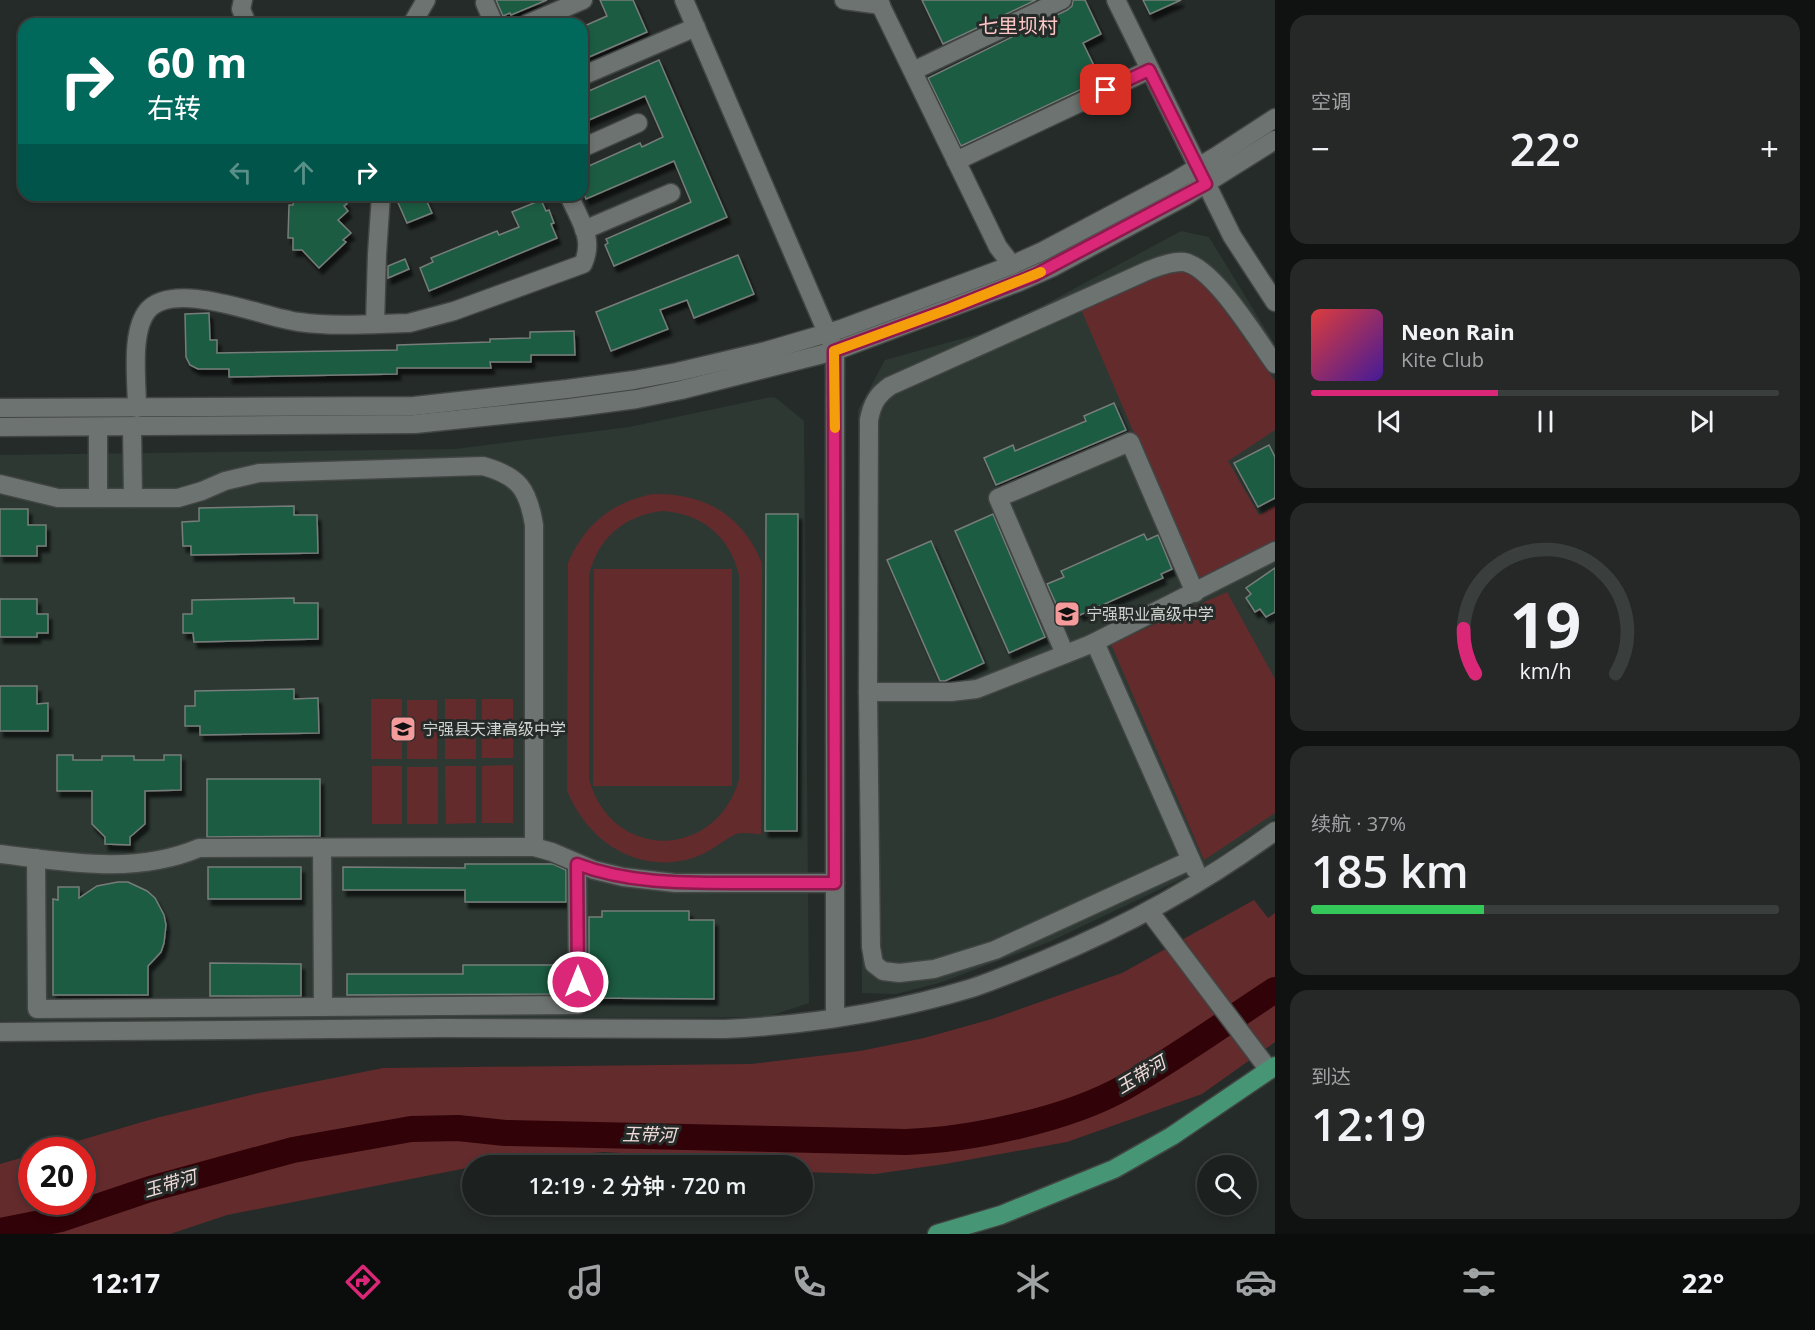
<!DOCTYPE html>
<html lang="zh">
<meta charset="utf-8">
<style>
body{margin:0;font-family:"Open Sans","Noto Sans SC",sans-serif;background:#252827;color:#f1f3f6;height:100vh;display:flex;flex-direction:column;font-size:22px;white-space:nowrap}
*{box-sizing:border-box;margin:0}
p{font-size:20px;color:#a0a3a4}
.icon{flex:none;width:33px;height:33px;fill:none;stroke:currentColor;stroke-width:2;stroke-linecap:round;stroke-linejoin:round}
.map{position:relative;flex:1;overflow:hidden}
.panel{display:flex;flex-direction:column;gap:15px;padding:15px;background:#0f1210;width:540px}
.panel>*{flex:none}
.banner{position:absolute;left:18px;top:18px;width:570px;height:183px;border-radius:18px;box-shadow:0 3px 9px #0003,0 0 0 2px #3a3e3c;background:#00695c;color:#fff;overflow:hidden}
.fabs{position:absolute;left:1197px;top:1155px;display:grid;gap:12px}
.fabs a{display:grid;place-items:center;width:60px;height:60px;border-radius:50%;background:#1c201e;box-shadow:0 3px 9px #0003,0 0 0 2px #3a3e3c;font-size:30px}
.speed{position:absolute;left:18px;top:1137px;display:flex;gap:12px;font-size:30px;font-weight:700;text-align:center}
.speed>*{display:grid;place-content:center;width:78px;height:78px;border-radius:50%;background:#1c201e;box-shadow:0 3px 9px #0003,0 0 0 2px #3a3e3c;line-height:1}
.speed .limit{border:9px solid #d22;background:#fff;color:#111}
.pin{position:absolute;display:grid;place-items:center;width:51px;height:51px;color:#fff;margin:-26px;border-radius:12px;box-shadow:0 3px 9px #0006}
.me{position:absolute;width:66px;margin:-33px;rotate:0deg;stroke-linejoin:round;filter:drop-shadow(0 0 4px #0008)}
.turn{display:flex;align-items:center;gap:21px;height:126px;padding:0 30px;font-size:27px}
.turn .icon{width:78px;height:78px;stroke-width:2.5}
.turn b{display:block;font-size:42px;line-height:51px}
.lanes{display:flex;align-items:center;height:57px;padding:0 30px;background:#0003;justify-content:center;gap:30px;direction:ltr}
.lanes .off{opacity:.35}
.big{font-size:45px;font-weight:600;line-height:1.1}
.panel .tile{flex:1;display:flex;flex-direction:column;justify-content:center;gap:9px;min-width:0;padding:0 21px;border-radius:18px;background:#252827}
.panel .dial{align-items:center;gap:0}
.dial svg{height:156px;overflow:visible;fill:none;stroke:#3a3e3c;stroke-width:7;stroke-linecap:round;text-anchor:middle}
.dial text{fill:#f1f3f6;stroke:none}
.song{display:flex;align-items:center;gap:18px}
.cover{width:72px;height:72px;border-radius:9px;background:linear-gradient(135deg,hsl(0 70% 55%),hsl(260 70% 35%))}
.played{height:6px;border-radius:3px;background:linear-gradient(90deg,#db2777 40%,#3a3e3c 40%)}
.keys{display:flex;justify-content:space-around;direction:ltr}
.heat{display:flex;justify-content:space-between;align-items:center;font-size:33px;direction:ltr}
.charge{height:9px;border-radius:4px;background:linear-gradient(90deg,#34c759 37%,#3a3e3c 0)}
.trip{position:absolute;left:462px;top:1155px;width:351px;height:60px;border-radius:30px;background:#1c201e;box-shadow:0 3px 9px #0003,0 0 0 2px #3a3e3c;font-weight:600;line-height:60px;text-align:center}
.tabs{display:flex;height:96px;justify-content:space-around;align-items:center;background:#0b0d0c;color:#a0a3a4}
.tabs .icon{width:42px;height:42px}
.tabs .current{color:#db2777}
.tabs b{font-size:27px;color:#f1f3f6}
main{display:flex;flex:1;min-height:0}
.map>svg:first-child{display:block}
.built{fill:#2d3833}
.green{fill:#642b2d;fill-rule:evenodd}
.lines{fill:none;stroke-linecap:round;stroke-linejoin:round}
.river{stroke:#310207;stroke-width:26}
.building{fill:#1c5b43;stroke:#777d7a;stroke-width:1.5;filter:url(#shadow)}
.minor-casing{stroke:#414543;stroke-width:21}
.highway-casing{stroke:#414543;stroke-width:21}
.minor{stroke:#6d7370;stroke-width:18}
.highway{stroke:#469675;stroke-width:18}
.route-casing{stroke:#8e194d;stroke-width:15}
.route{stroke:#db2777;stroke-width:10}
.slow{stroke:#f59e0b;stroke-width:10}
.labels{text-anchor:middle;stroke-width:6;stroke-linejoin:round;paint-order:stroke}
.poi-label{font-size:16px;fill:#d1d4d2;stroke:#252b28;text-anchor:start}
.water-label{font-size:18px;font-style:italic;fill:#f2dbdb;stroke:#252b28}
.quarter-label{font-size:20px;fill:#fbc6c5;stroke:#252b28}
</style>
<main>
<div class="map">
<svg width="1275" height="1234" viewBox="0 0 1275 1234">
<defs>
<filter id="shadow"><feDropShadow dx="3.5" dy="6" stdDeviation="1.5" flood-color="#0009"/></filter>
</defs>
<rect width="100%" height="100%" fill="#252b28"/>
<g class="built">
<polygon points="1181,231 1209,237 1275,345 1275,818 1196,872 1049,942 939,983 896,994 862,993 858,410 885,360 983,333 1042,306"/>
<polygon points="771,397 776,398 804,421 809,1003 767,1017 0,1021 0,455 455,449 629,427"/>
</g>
<g class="green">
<polygon points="1180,268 1203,281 1275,381 1275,430 1228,461 1259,515 1275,506 1275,542 1204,579 1195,575 1080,307 1159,272"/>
<path d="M653 494C705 493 742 515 762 563L761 834C753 834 740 831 734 835 719 843 711 852 693 858 637 875 587 841 567 790L568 563C584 525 612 502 653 494ZM661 511C701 513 730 536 739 575V780C715 861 611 861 589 779V575C598 538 624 516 661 511Z"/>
<polygon points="594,569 732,569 732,786 593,786"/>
<polygon points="1227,592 1275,679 1275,813 1204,860 1111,644"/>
<rect x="371" y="699" width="31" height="60"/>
<rect x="445" y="699" width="31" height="60"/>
<rect x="482" y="699" width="31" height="59"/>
<rect x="407" y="700" width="30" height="59"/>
<polygon points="513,765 513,823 482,823 482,766"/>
<rect x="372" y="766" width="30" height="58"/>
<polygon points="445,766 476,766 476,823 446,824"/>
<rect x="407" y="767" width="31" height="57"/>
<polygon points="1254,900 1268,918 1275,913 1275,1042 1202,1094 1067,1142 945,1164 875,1174 803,1172 802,1166 718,1165 671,1156 604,1152 515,1159 472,1166 472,1167 227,1215 170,1234 0,1234 0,1164 31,1155 32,1202 82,1202 82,1150 47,1150 156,1118 259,1093 383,1068 751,1064 860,1051 924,1038 992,1019 1122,973"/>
</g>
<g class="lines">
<path class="river" d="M0 1231 61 1219 150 1189 293 1150 411 1129 458 1128 505 1133 906 1142C971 1140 1069 1119 1125 1087 1176 1058 1226 1022 1275 990"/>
</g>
<g class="building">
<polygon points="496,0 547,0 511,15 510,13 503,16"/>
<polygon points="600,0 633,0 647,32 582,60 582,27 607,16"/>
<polygon points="922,0 1036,0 943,44"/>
<polygon points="1073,0 1085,0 1101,34 1083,43 1101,80 961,146 928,78 1067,10 1072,6"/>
<polygon points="1143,0 1181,0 1150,14"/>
<polygon points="659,60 727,217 614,266 605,245 608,243 606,239 691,202 674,161 586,199 582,189 582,169 640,143 642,147 663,137 645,96 582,123 582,94"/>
<polygon points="294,195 338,195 347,204 344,206 348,211 338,220 351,233 343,240 346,242 319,268 302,250 293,250 293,238 288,238 289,205 293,205"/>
<polygon points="404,195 424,195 432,213 407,223 396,198"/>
<polygon points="541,200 546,211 549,210 554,223 551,224 557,238 429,291 420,268 433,262 431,258 497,231 499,235 519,227 512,212"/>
<polygon points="738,255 754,294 694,318 687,300 660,310 668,329 611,351 596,312"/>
<polygon points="405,259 409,269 388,278 388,266"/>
<polygon points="209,313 210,340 217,340 217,353 397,350 397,345 490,342 490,339 530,338 530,332 574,331 575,355 531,355 531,362 490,362 491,368 397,368 397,374 229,377 229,369 198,369 190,365 186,357 185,314"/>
<polygon points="1114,403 1126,430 996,485 984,458 1013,445 1015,451 1086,421 1084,416"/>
<polygon points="1269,445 1275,457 1275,498 1258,507 1234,463"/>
<polygon points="294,506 294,515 317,515 318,553 191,555 191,546 183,546 182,522 199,521 199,508"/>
<polygon points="0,509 28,509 28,525 46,525 46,546 37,546 37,556 0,556"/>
<polygon points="766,514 798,514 797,831 765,831"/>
<polygon points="993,514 1045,637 1009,653 955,531"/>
<polygon points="1144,534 1147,540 1158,535 1172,569 1161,574 1163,578 1080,615 1078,610 1062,617 1047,584 1064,577 1061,571"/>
<polygon points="931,541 984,663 945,681 940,681 887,560"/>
<polygon points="1275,568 1275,612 1266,617 1260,609 1255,612 1246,598 1251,594 1246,588"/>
<polygon points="294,598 294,603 318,603 318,639 194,642 193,633 183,633 183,614 192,614 192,600"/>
<polygon points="0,599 37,599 37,614 48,614 48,633 37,633 37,637 0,637"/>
<polygon points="0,686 37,686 37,704 48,703 48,731 0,731"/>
<polygon points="294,689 294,699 318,698 319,733 200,735 200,726 185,726 185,706 195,706 195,691"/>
<polygon points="57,755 73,755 73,760 102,760 102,756 134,756 134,760 164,760 164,755 181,755 181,790 145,791 145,824 130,837 130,845 105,844 105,837 92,824 92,791 57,791"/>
<polygon points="207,779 320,779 320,836 207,837"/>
<polygon points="465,864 553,864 566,870 566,902 465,902 465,890 343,890 343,867 465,868"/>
<rect x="208" y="867" width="93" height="32"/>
<polygon points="118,882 128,882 147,891 155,898 164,915 166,925 164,943 161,952 148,966 148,995 53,995 53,899 58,900 58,887 79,887 79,898 97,886"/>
<polygon points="602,911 689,911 689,920 714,920 714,999 589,998 589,917 602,917"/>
<polygon points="210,963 301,964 301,996 210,996"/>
<polygon points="463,965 566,965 567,994 347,995 347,974 463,974"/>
</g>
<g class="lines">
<g class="minor-casing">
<g id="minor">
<polyline points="243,0 241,9 247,24"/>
<polyline points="684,0 835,351 835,1018"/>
<polyline points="844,0 881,5"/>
<polyline points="878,0 998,247 1012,265"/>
<polyline points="1116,0 1232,236 1275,302"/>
<polyline points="485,3 494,24"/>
<polyline points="412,24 426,0"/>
<polyline points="527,24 583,0"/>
<polyline points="913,71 1062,0"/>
<polyline points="582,76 696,27"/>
<polyline points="582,148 638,123"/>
<polyline points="956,161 1149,70"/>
<polyline points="584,230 671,193"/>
<polyline points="375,324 377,254 381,195"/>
<polyline points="0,408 414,406 567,389 634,380 677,372 766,351 841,329 1012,265 1043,251 1175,181 1215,157 1275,118"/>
<path d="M137 408C137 381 130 331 148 310 176 279 264 318 299 322 335 327 372 324 409 323L454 311 583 264C595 238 579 220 569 195"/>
<polyline points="0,427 415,424 569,408 637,399 681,390 835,351 1019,282 1051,268 1184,197 1275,140"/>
<polyline points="98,427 98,498"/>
<polyline points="132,427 133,498"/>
<path d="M0 484 58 498H178L202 491 225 481 259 473 483 466C519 476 528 489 534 525V847L199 848C135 875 67 862 0 854"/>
<polyline points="1091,644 1275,551"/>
<polyline points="1065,654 998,498 1130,442 1195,593"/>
<polyline points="868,692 951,692 977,689 1091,644 1097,647 1195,869"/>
<polyline points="534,847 552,852 594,870 623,877 675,883 835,883"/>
<polyline points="322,848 323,1007"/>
<polyline points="36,858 37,1009 578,1005 577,864"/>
<path d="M1191 860 995 950 934 969 899 973 883 971 874 964 871 947 868 692 869 420C872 404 877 395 890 386L1149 270C1160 266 1172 261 1184 262 1214 267 1257 340 1275 364"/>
<polyline points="1149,911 1269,1070"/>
<path d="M0 1032 441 1028 725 1029C808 1025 892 1012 972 988 996 980 1020 970 1044 960 1126 926 1203 884 1275 831"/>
</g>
</g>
<g class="highway-casing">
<polyline id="highway" points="937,1234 1001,1215 1114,1169 1172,1136 1275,1066"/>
</g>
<use href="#minor" class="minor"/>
<use href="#highway" class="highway"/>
</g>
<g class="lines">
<g class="route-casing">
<path id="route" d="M578 982 577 864C627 883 680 883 733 883 767 883 801 883 835 883L834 351 949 309 1035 275 1206 184 1149 70 1106 90"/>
</g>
<use href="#route" class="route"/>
<polyline class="slow" points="835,428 834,351 949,309 1041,272"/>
</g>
<defs>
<g id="school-square" transform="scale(1.35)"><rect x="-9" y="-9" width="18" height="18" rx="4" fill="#f59b9b" stroke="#252b28"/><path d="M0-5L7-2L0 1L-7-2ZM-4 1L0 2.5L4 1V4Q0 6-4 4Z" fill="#111"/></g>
</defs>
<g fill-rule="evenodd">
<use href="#school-square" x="1067" y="614"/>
<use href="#school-square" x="403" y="729"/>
</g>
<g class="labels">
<g class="poi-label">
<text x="1086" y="620">宁强职业高级中学</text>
<text x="422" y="735">宁强县天津高级中学</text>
</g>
<g class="water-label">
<text transform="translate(1141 1075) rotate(-31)" y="6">玉带河</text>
<text transform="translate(649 1135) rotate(1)" y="6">玉带河</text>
<text transform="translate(170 1184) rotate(-16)" y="6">玉带河</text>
</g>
<g class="quarter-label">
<text x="1018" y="33">七里坝村</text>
</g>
</g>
</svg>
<div class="fabs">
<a><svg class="icon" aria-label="search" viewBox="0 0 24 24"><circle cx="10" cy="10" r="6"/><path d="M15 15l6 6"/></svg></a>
</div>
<div class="speed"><div class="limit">20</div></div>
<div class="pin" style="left:1106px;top:90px;background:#d93025"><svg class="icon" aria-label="arrive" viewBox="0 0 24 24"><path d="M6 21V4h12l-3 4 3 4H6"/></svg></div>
<svg class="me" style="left:578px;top:982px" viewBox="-20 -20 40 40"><circle r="17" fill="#db2777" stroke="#fff" stroke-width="3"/><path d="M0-11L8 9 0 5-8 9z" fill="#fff"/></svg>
<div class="trip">12:19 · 2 分钟 · 720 m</div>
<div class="banner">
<div class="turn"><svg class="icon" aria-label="right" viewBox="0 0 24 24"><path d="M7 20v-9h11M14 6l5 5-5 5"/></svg><div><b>60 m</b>右转</div></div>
<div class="lanes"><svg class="icon off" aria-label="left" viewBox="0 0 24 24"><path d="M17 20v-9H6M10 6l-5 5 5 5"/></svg><svg class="icon off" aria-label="ahead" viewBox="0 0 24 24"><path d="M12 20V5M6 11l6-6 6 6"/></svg><svg class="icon" aria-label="right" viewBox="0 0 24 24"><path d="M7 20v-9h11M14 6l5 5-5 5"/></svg></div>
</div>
</div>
<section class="panel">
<div class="tile"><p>空调</p>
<div class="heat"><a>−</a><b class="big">22°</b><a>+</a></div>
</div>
<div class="tile">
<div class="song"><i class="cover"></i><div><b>Neon Rain</b><p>Kite Club</p></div></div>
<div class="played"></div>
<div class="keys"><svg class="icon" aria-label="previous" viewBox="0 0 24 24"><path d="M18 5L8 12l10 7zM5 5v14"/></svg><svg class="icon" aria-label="pause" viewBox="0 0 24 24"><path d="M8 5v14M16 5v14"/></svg><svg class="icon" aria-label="next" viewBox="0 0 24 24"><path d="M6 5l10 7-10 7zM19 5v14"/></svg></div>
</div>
<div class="tile dial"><svg viewBox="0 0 100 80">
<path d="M14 69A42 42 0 1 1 86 69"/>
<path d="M14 69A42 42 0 0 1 8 46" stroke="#db2777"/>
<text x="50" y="56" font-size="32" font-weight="700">19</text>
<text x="50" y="72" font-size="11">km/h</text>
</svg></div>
<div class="tile"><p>续航 · 37%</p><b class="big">185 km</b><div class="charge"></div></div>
<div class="tile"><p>到达</p><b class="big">12:19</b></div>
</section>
</main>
<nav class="tabs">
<b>12:17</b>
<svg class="icon current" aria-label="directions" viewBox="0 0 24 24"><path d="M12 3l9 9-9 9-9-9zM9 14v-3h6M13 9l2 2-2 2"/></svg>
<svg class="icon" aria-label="music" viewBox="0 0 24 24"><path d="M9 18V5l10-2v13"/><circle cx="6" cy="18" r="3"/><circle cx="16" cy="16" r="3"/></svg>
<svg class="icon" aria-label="phone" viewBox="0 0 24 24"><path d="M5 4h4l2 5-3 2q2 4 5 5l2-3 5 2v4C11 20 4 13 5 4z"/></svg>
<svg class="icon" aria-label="climate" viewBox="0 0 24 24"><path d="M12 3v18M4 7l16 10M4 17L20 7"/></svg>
<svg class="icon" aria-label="car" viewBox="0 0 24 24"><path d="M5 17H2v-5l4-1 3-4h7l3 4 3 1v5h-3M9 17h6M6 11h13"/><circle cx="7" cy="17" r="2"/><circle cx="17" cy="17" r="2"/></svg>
<svg class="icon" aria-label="filters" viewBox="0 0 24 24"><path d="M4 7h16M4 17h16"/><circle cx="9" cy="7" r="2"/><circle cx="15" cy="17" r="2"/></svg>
<b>22°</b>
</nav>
